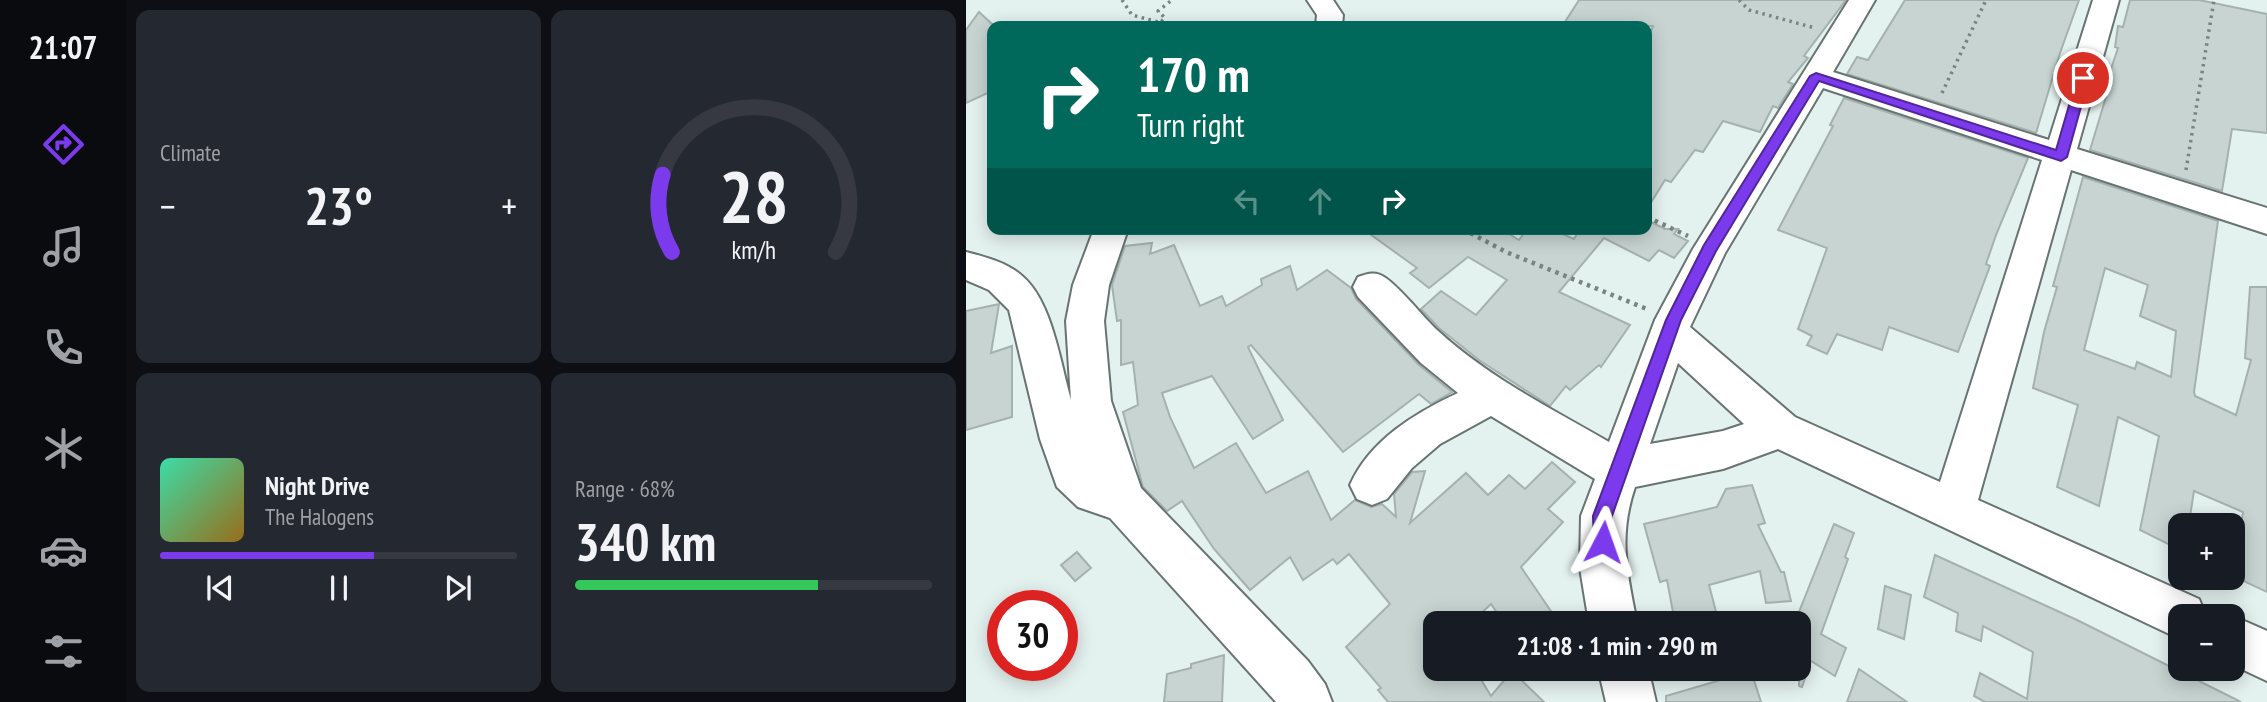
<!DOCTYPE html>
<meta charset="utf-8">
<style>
body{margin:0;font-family:"PT Sans Narrow",sans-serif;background:#242831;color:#f1f3f6;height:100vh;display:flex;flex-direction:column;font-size:26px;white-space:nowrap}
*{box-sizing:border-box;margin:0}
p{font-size:23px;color:#9ea1a6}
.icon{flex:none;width:38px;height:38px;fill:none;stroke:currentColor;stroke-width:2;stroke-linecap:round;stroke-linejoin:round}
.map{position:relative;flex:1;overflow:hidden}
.sheet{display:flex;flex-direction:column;gap:10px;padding:10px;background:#0d0f14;width:840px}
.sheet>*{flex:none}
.guide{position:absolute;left:21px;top:21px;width:665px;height:214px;border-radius:14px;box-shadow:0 4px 18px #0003;background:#00695c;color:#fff;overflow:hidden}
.buttons{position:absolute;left:1202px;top:513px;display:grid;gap:14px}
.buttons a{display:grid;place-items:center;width:77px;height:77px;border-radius:14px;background:#171b24;box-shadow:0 4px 18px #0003;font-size:35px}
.speed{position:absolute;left:21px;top:590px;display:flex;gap:14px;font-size:35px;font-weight:700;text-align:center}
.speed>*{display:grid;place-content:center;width:91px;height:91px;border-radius:50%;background:#171b24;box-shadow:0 4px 18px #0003;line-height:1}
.speed .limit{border:10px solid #d22;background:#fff;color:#111}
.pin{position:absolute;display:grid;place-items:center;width:60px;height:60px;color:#fff;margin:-30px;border:4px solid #fff;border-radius:50%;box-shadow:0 2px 7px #0007}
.me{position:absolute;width:77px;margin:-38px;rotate:4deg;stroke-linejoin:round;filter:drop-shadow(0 0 5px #0008)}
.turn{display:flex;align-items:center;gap:24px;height:147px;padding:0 35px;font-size:32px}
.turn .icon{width:91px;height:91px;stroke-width:2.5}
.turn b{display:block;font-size:49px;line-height:60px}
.lanes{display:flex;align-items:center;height:66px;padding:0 35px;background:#0003;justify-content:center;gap:35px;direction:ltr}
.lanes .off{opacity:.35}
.big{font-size:52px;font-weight:800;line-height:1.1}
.sheet .card{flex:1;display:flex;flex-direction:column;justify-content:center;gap:10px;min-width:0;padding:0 24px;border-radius:14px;background:#242831}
.sheet .dial{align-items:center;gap:0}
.dial svg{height:182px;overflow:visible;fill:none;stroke:#363941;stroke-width:7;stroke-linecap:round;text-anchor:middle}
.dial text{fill:#f1f3f6;stroke:none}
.song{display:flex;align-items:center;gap:21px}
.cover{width:84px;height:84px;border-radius:10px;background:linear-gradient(135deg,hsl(160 70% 55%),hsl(40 70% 35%))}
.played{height:7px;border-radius:4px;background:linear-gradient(90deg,#7c3aed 60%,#363941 60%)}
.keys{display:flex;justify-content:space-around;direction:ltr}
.heat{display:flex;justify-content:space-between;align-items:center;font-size:38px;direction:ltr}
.charge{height:10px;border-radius:5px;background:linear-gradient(90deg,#34c759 68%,#363941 0)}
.sheet .tiles{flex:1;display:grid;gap:10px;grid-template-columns:repeat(2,1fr)}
.trip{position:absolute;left:457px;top:611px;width:388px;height:70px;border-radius:14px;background:#171b24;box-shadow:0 4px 18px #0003;font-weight:800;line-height:70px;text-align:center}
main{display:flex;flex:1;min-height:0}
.menu{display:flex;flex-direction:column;width:126px;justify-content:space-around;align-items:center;background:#090b0e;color:#9ea1a6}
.menu .icon{width:49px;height:49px}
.menu .selected{color:#7c3aed}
.menu b{font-size:32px;color:#f1f3f6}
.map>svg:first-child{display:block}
.building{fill:#c7d4d2;stroke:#a4b1af;stroke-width:2;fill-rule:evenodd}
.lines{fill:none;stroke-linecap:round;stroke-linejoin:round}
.minor-casing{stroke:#687472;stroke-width:4}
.path-far1{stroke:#7a8382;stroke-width:3.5;stroke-dasharray:2.5 4.5;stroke-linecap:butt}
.path{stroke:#7a8382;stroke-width:4.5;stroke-dasharray:3.5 5;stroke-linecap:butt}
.minor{fill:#fff;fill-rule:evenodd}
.route{fill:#7c3aed;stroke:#51269a;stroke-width:2}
</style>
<main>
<nav class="menu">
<b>21:07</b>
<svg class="icon selected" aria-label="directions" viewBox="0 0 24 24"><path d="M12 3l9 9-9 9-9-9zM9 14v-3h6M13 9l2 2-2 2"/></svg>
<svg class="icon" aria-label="music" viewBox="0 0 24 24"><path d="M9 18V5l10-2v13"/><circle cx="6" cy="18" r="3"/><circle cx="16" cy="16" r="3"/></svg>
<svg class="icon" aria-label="phone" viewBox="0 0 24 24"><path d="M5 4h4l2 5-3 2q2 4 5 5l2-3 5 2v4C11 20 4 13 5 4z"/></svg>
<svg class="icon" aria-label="climate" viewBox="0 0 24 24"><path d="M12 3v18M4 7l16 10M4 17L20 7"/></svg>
<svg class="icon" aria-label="car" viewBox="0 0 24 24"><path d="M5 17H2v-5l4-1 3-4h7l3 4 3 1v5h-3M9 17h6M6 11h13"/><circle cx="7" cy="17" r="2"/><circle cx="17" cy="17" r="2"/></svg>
<svg class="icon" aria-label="filters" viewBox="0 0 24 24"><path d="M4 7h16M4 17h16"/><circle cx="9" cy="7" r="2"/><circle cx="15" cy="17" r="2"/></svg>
</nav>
<section class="sheet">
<div class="tiles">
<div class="card"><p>Climate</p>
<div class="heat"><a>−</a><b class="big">23°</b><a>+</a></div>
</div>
<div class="card dial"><svg viewBox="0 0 100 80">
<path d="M14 69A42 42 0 1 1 86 69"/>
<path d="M14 69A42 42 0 0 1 10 35" stroke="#7c3aed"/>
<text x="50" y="56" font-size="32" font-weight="700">28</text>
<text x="50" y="72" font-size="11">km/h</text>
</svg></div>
<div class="card">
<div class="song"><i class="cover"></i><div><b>Night Drive</b><p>The Halogens</p></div></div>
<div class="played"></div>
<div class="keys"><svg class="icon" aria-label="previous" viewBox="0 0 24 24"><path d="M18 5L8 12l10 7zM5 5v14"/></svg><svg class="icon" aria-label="pause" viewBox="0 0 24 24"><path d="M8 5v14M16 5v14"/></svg><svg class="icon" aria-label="next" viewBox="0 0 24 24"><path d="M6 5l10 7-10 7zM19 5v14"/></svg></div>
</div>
<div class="card"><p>Range · 68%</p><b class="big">340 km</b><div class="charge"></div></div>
</div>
</section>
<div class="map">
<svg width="1301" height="702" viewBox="0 0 1301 702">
<rect width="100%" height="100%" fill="#e3f1ef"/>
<g class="building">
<polygon points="613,0 880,0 838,56 842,58 822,82 827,84 812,108 807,106 794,132 757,121 737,152 729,150 705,182 699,180 681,209 681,42 687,26 597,25"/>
<polygon points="939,0 1113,0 1094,53 1070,133 881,74 891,57 902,60"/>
<polygon points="1164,0 1233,0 1301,14 1301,133 1266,129 1256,191 1124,150 1140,97 1136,96 1152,48 1149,47 1152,26 1157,27"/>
<polygon points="13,12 26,24 26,91 0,103 0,30"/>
<polygon points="878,98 1062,158 1030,235 1020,264 1024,266 992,352 923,327 916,350 871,334 861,354 841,345 846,336 832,329 861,248 812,230 867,126 864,125"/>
<path d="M1117 177 1252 221 1228 392 1229 396 1270 415 1285 360 1279 358 1284 287H1301V592L1267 576 1277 512 1228 491 1223 523 1214 520V550L1174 530 1193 436 1152 417 1133 506 1091 487 1112 405 1067 388 1078 332 1091 287 1087 286ZM1139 268 1182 285 1174 316 1210 331 1205 377 1171 362 1169 369 1118 350Z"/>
<polygon points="681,220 699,229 712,229 708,234 722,241 708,258 693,250 683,261 638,238 593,292 664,325 635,367 633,365 604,390 600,386 584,406 513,360 473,328 455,309 475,291 510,315 541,280 502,257 463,288 444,273 451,268 397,229 535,229 553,240 561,229 585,229 608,239 614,229 681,229"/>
<polygon points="186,243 184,254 208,245 234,306 256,296 260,306 296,285 295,279 324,266 331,290 361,270 385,288 390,299 453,365 486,392 465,404 453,394 377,452 285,345 282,347 317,420 287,439 246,376 196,393 204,417 228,468 270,443 300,493 342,471 365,520 389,500 405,507 416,504 430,517 428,494 446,472 459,471 444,523 500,473 522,495 543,475 559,489 586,462 609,482 582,509 597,522 555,567 593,623 538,623 525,604 505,623 469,623 469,668 508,668 525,696 546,671 578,702 422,702 412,690 415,688 380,647 424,604 383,554 371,564 367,559 337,580 324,557 284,590 248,549 216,501 201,511 177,487 157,412 172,405 167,362 155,365 155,320 151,321 146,285 159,246"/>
<polygon points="33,304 25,353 46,346 46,417 0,430 0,311"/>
<polygon points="786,485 799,523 792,525 815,572 818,572 825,601 800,603 794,571 743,585 753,623 709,623 701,580 694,582 678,524 751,507 760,489"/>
<polygon points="868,524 888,533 879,557 882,559 855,634 880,648 869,676 845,661 836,687 833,686 833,612"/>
<polygon points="111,552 125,568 109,581 95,565"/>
<polygon points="969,555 1111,620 1275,702 1019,702 1008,696 1014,673 1061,699 1067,652 1017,626 1015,641 990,631 992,613 958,597"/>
<polygon points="919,586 945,595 938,639 912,629"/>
<polygon points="258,655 256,702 198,702 201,674 225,668 225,664"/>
<polygon points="893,669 941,702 881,702"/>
<polygon points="785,671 795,702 700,702 700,696"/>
</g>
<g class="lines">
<g class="minor-casing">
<g id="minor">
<polygon points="341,0 367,0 377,15 376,26 350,26 351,15"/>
<path d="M883 0H909L867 72 1083 140 1127 0H1153L1111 149 1301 208V234L1105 170 1012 500 1233 599 1240 616H1214V639L812 449 757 469 669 487C652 537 661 572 671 623H623L614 568 615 516 629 479 525 416 474 444 446 468 421 499 406 505 391 499 384 485C404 440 449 413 492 393L455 363 392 297 387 287 392 277C401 274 409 271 418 277 434 287 456 316 471 330 522 377 584 408 643 442L689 320 727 249ZM857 88 1076 160 974 482 829 417 724 327 759 253ZM712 363 778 424 757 431 684 444Z"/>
<path d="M128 229H162L143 285 138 321 145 401 175 488 342 661 359 684 366 702H310L144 518 112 507 91 487 74 439 43 310 23 290 0 280V252C19 257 40 262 55 275 86 300 94 362 105 400L100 321 107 285Z"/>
<polygon points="1266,616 1267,616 1301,631 1301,681 1267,665"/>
<polygon points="632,668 682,668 690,702 640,702"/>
</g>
</g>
<g class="path-far1">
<polyline points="156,0 166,15 196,23"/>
<polyline points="773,0 783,10 849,28"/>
<polyline points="190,26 199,18 192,11 206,0"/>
<polyline points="976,93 1020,0"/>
<polyline points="1220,170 1248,0"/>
</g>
<g class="path">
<polyline points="681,217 722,236"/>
<polyline points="497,229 540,252 681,309"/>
</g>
<use href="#minor" class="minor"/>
</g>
<polygon class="route" points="850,73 1090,150 1111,78 1117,75 1123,78 1101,157 1095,161 853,81 750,251 715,320 646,516 646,542 644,548 637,551 630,548 628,542 627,516 700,320 738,245 844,76"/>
</svg>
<div class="buttons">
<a>+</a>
<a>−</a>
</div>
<div class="speed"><div class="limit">30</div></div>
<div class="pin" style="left:1117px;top:78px;background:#d93025"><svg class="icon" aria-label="arrive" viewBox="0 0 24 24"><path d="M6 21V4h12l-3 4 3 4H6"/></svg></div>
<svg class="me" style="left:637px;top:542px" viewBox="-20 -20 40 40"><path d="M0-17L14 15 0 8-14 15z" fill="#7c3aed" stroke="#fff" stroke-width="4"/></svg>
<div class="trip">21:08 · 1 min · 290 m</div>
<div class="guide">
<div class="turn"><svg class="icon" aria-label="right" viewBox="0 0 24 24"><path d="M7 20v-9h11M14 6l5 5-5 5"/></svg><div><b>170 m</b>Turn right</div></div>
<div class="lanes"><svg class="icon off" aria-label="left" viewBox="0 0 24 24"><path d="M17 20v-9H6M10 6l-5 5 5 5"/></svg><svg class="icon off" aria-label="ahead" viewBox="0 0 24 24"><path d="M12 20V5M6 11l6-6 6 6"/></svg><svg class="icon" aria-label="right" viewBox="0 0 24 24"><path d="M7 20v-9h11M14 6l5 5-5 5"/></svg></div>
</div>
</div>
</main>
